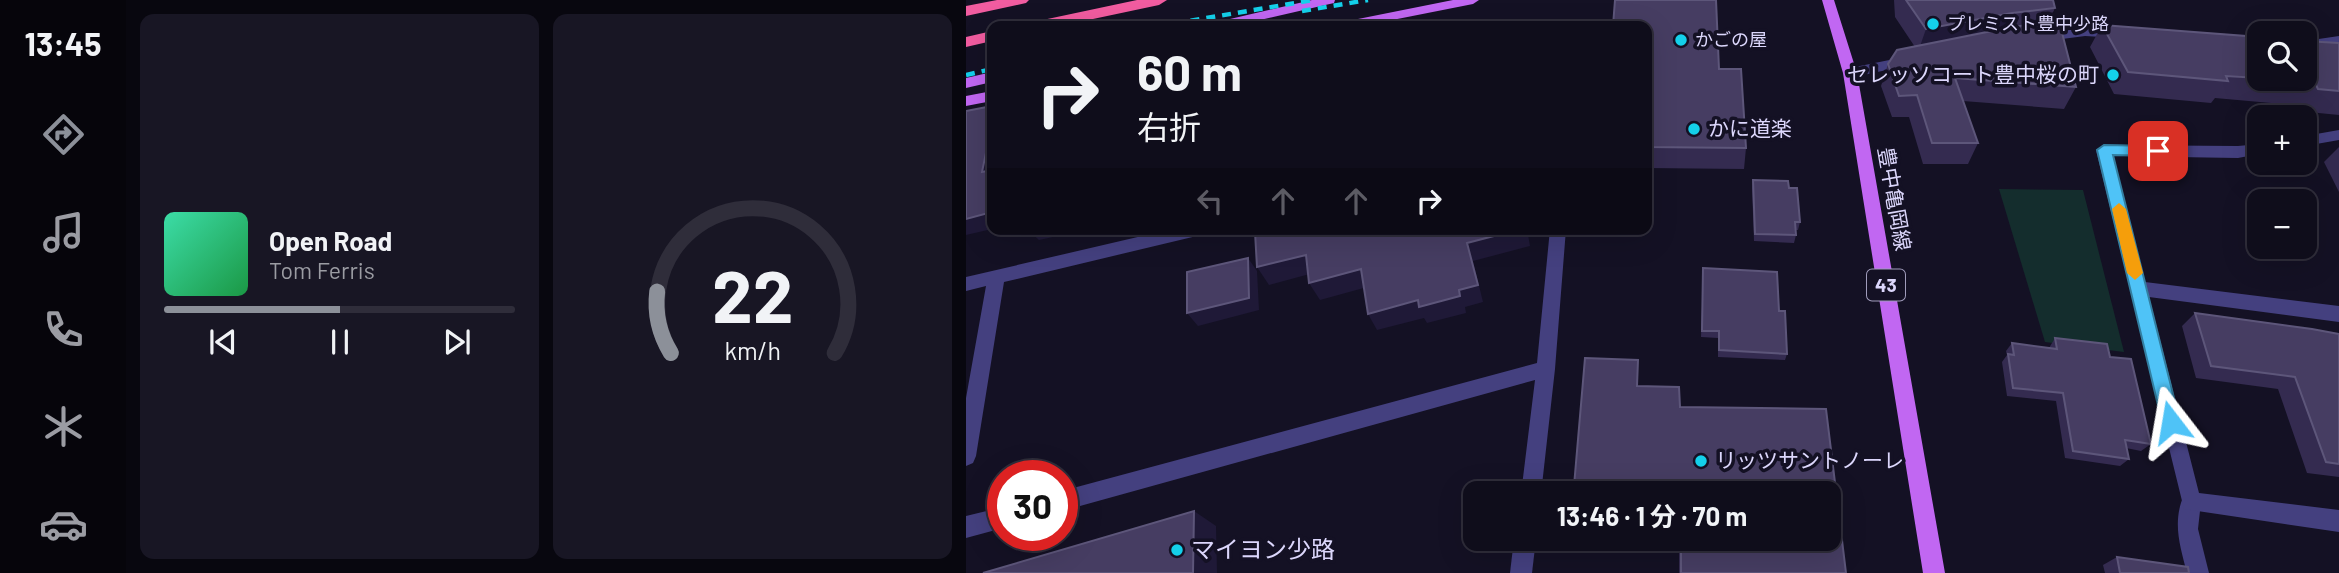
<!DOCTYPE html>
<html lang="ja">
<meta charset="utf-8">
<style>
body{margin:0;font-family:Barlow,"Noto Sans JP",sans-serif;background:#181624;color:#f1f3f6;height:100vh;display:flex;flex-direction:column;font-size:26px;white-space:nowrap}
*{box-sizing:border-box;margin:0}
p{font-size:23px;color:#9b9ca3}
.icon{flex:none;width:38px;height:38px;fill:none;stroke:currentColor;stroke-width:2;stroke-linecap:round;stroke-linejoin:round}
.map{position:relative;flex:1;overflow:hidden}
.drawer{display:flex;flex-direction:column;gap:14px;padding:14px;background:#08070f;width:840px}
.drawer>*{flex:none}
.banner{position:absolute;left:21px;top:21px;width:665px;height:214px;border-radius:14px;box-shadow:0 7px 28px #0002,0 0 0 2px #2f2d3a;background:#0f0d1b;color:#f1f3f6;overflow:hidden}
.fabs{position:absolute;left:1281px;top:21px;display:grid;gap:14px}
.fabs a{display:grid;place-items:center;width:70px;height:70px;border-radius:14px;background:#0f0d1b;box-shadow:0 7px 28px #0002,0 0 0 2px #2f2d3a;font-size:35px}
.speed{position:absolute;left:21px;top:460px;display:flex;gap:14px;font-size:35px;font-weight:700;text-align:center}
.speed>*{display:grid;place-content:center;width:91px;height:91px;border-radius:50%;background:#0f0d1b;box-shadow:0 7px 28px #0002,0 0 0 2px #2f2d3a;line-height:1}
.speed .limit{border:10px solid #d22;background:#fff;color:#111}
.pin{position:absolute;display:grid;place-items:center;width:60px;height:60px;color:#fff;margin:-30px;border-radius:14px;box-shadow:0 4px 10px #0006}
.me{position:absolute;width:77px;margin:-38px;rotate:346deg;stroke-linejoin:round;filter:drop-shadow(0 0 5px #0008)}
.turn{display:flex;align-items:center;gap:24px;height:147px;padding:0 35px;font-size:32px}
.turn .icon{width:91px;height:91px;stroke-width:2.5}
.turn b{display:block;font-size:49px;line-height:60px}
.lanes{display:flex;align-items:center;height:66px;padding:0 35px;background:#0003;justify-content:center;gap:35px;direction:ltr}
.lanes .off{opacity:.35}
.drawer .card{flex:1;display:flex;flex-direction:column;justify-content:center;gap:10px;min-width:0;padding:0 24px;border-radius:14px;background:#181624}
.drawer .dial{align-items:center;gap:0}
.dial svg{height:182px;overflow:visible;fill:none;stroke:#2f2d3a;stroke-width:7;stroke-linecap:round;text-anchor:middle}
.dial text{fill:#f1f3f6;stroke:none}
.song{display:flex;align-items:center;gap:21px}
.cover{width:84px;height:84px;border-radius:10px;background:linear-gradient(135deg,hsl(160 70% 55%),hsl(140 70% 35%))}
.played{height:7px;border-radius:4px;background:linear-gradient(90deg,#8c9099 50%,#2f2d3a 50%)}
.keys{display:flex;justify-content:space-around;direction:ltr}
.drawer .tiles{flex:1;display:grid;gap:14px;grid-template-columns:repeat(2,1fr)}
.trip{position:absolute;left:497px;top:481px;width:378px;height:70px;border-radius:14px;background:#0f0d1b;box-shadow:0 7px 28px #0002,0 0 0 2px #2f2d3a;font-weight:700;line-height:70px;text-align:center}
main{display:flex;flex:1;min-height:0}
.menu{display:flex;flex-direction:column;width:126px;justify-content:space-around;align-items:center;background:#06050b;color:#9b9ca3}
.menu .icon{width:49px;height:49px}
.menu .current{color:#8c9099}
.menu b{font-size:32px;color:#f1f3f6}
.map>svg:first-child{display:block}
.green{fill:#142d2d}
.lines{fill:none;stroke-linecap:round;stroke-linejoin:round}
.service{fill:#44407f;fill-rule:evenodd}
.minor{fill:#44407f;fill-rule:evenodd}
.primary{fill:#c167f2;fill-rule:evenodd}
.motorway{fill:#f15ca0;fill-rule:evenodd}
.rail{stroke:#14d0ea;stroke-width:4.5;stroke-dasharray:9 7;stroke-linecap:butt}
.wall{fill:#342b50}
.shaded-wall{fill:#1f1937}
.building{fill:#463d62;stroke:#5d567a;stroke-width:2}
.route{fill:#4fc3f7;stroke:#337fa1;stroke-width:2}
.slow{fill:#f59e0b}
.poi-dot{fill:#14d0ea;stroke:#141124;stroke-width:2.5}
.labels{text-anchor:middle;stroke-width:7;stroke-linejoin:round;paint-order:stroke}
.far-poi-label{font-size:18px;fill:#dcd7fc;stroke:#141124;text-anchor:start}
.shield{fill:#141124;stroke:#a09cbb;stroke-width:2}
.shield-label{font-size:19px;font-weight:bold;fill:#dcd7fc}
.poi-label{font-size:21px;fill:#dcd7fc;stroke:#141124;text-anchor:start}
.street-label{font-size:21px;fill:#dcd7fc;stroke:#141124}
.near-poi-label{font-size:24px;fill:#dcd7fc;stroke:#141124;text-anchor:start}
</style>
<main>
<nav class="menu">
<b>13:45</b>
<svg class="icon current" aria-label="directions" viewBox="0 0 24 24"><path d="M12 3l9 9-9 9-9-9zM9 14v-3h6M13 9l2 2-2 2"/></svg>
<svg class="icon" aria-label="music" viewBox="0 0 24 24"><path d="M9 18V5l10-2v13"/><circle cx="6" cy="18" r="3"/><circle cx="16" cy="16" r="3"/></svg>
<svg class="icon" aria-label="phone" viewBox="0 0 24 24"><path d="M5 4h4l2 5-3 2q2 4 5 5l2-3 5 2v4C11 20 4 13 5 4z"/></svg>
<svg class="icon" aria-label="climate" viewBox="0 0 24 24"><path d="M12 3v18M4 7l16 10M4 17L20 7"/></svg>
<svg class="icon" aria-label="car" viewBox="0 0 24 24"><path d="M5 17H2v-5l4-1 3-4h7l3 4 3 1v5h-3M9 17h6M6 11h13"/><circle cx="7" cy="17" r="2"/><circle cx="17" cy="17" r="2"/></svg>
</nav>
<section class="drawer">
<div class="tiles">
<div class="card">
<div class="song"><i class="cover"></i><div><b>Open Road</b><p>Tom Ferris</p></div></div>
<div class="played"></div>
<div class="keys"><svg class="icon" aria-label="previous" viewBox="0 0 24 24"><path d="M18 5L8 12l10 7zM5 5v14"/></svg><svg class="icon" aria-label="pause" viewBox="0 0 24 24"><path d="M8 5v14M16 5v14"/></svg><svg class="icon" aria-label="next" viewBox="0 0 24 24"><path d="M6 5l10 7-10 7zM19 5v14"/></svg></div>
</div>
<div class="card dial"><svg viewBox="0 0 100 80">
<path d="M14 69A42 42 0 1 1 86 69"/>
<path d="M14 69A42 42 0 0 1 8 42" stroke="#8c9099"/>
<text x="50" y="56" font-size="32" font-weight="700">22</text>
<text x="50" y="72" font-size="11">km/h</text>
</svg></div>
</div>
</section>
<div class="map">
<svg width="1373" height="573" viewBox="0 0 1373 573">
<rect width="100%" height="100%" fill="#141124"/>
<polygon class="green" points="1033,189 1117,190 1158,352 1079,342"/>
<g class="lines">
<path class="service" d="M1225 492 1232 495 1235 502 1232 529 1243 573H1221C1214 546 1206 522 1218 495Z"/>
<g class="minor">
<polygon points="1119,28 1154,30 1161,34 1154,38 1119,36 1073,42 1066,38 1073,34"/>
<polygon points="1373,36 1373,44 1339,49 1339,41"/>
<polygon points="943,56 950,61 948,64 884,78 877,73 884,68"/>
<polygon points="1373,130 1373,140 1339,146 1339,136"/>
<polygon points="1293,144 1293,154 1272,158 1147,156 1179,282 1373,306 1373,322 1183,297 1233,493 1373,510 1373,532 1218,509 1130,150 1138,145 1272,146"/>
<polygon points="206,229 243,229 235,235 38,282 10,456 7,463 0,466 0,398 20,286 0,291 0,277"/>
<polygon points="584,229 600,229 589,369 575,494 555,494 569,380 96,511 96,491 571,363"/>
<polygon points="37,507 37,528 0,538 0,516"/>
<polygon points="548,539 570,539 566,573 544,573"/>
</g>
<g class="primary">
<polygon points="346,0 369,0 368,3 268,26 244,26 251,22"/>
<polygon points="487,0 513,0 507,4 396,26 370,26 377,22"/>
<polygon points="856,0 868,0 891,73 979,573 957,573 877,73"/>
<polygon points="26,72 26,82 0,88 0,78"/>
<polygon points="26,91 26,101 0,106 0,96"/>
</g>
<g class="motorway">
<polygon points="31,0 63,0 60,3 0,16 0,6"/>
<polygon points="171,0 201,0 193,5 94,26 64,26 72,21"/>
<polygon points="26,31 26,41 0,47 0,37"/>
</g>
<g class="rail">
<polyline points="336,11 402,0"/>
<polyline points="193,26 347,0"/>
<polyline points="0,75 26,69"/>
</g>
</g>
<g class="wall">
<polygon points="928,0 1087,0 1089,8 1082,23 1110,87 1098,109 997,101 1012,143 1002,164 957,164 943,117 926,117 915,86 922,64 949,47 929,17"/>
<polygon points="1136,25 1373,43 1373,115 1332,111 1329,105 1249,98 1245,103 1148,94 1124,47"/>
<polygon points="681,26 753,69 780,148 778,169 681,168"/>
<polygon points="1373,147 1373,192 1358,162"/>
<polygon points="787,180 823,188 834,222 832,230 830,230 830,235 828,243 788,241 786,188"/>
<polygon points="737,276 813,311 821,354 819,360 752,357 752,338 735,337"/>
<polygon points="1229,313 1373,334 1373,477 1341,473 1312,389 1230,378 1216,326"/>
<polygon points="1089,338 1144,357 1185,444 1175,451 1160,448 1163,459 1154,466 1099,458 1090,401 1041,396 1036,362 1041,355 1040,351 1046,343 1083,348"/>
<polygon points="619,358 672,360 672,386 713,387 714,407 860,409 880,573 713,573 713,539 863,539 863,494 610,494 608,486"/>
<polygon points="1151,557 1223,573 1139,573 1137,565"/>
</g>
<g class="shaded-wall">
<polygon points="1046,13 1035,35 952,52 960,29"/>
<polygon points="26,124 26,182 16,172"/>
<polygon points="26,212 26,229 0,235 0,219"/>
<polygon points="61,229 124,229 73,240"/>
<polygon points="555,229 561,229 564,246 507,261 517,302 499,307 500,313 461,323 458,318 411,330 402,314 493,290 501,243"/>
<polygon points="340,255 351,272 303,285 291,267"/>
<polygon points="282,258 291,271 293,310 232,326 221,313"/>
<polygon points="395,269 405,286 354,300 343,283"/>
<polygon points="228,511 250,526 251,573 227,573"/>
</g>
<g class="building">
<polygon points="649,0 750,0 753,69 775,69 780,148 681,147 681,26 647,26"/>
<polygon points="940,0 1087,0 1089,8 1046,13 960,29"/>
<polygon points="1093,21 1110,87 989,78 1012,143 966,143 951,95 933,96 922,64 931,50 1046,27"/>
<polygon points="1136,25 1293,37 1293,78 1260,76 1262,81 1162,72"/>
<polygon points="1339,41 1373,43 1373,91 1352,89 1349,83 1297,79 1339,79"/>
<polygon points="26,106 26,124 16,172 26,170 26,212 0,219 0,111"/>
<polygon points="787,180 822,181 823,188 831,188 834,222 829,222 830,235 789,234"/>
<polygon points="302,229 555,229 501,243 512,285 493,290 494,296 453,307 452,300 402,314 395,269 343,283 340,255 291,267 289,232"/>
<polygon points="282,258 283,298 221,313 221,272"/>
<polygon points="737,268 811,272 813,311 819,311 821,354 753,350 753,331 736,331"/>
<polygon points="1229,313 1346,329 1373,334 1373,464 1360,462 1329,377 1245,366"/>
<polygon points="1089,338 1141,344 1144,357 1165,359 1185,444 1159,440 1163,459 1107,451 1097,393 1047,388 1042,354 1048,355 1046,343 1091,349"/>
<polygon points="619,358 672,360 671,386 713,387 714,407 860,409 880,573 715,573 715,539 863,539 863,494 656,494 656,486 608,486"/>
<polygon points="228,511 227,573 17,573"/>
<polygon points="1151,557 1222,567 1223,573 1154,573"/>
</g>
<polygon class="route" points="1138,145 1192,146 1199,151 1192,156 1147,155 1214,422 1212,427 1205,430 1199,427 1196,422 1131,150"/>
<polygon class="slow" points="1153,203 1160,209 1177,273 1169,280 1161,273 1146,209"/>
<g class="poi-dot">
<circle cx="967" cy="24" r="7"/>
<circle cx="715" cy="40" r="7"/>
<circle cx="1147" cy="75" r="7"/>
<circle cx="728" cy="129" r="7"/>
<circle cx="735" cy="461" r="7"/>
<circle cx="211" cy="550" r="7"/>
</g>
<g class="labels">
<g class="far-poi-label">
<text x="981" y="30">プレミスト豊中少路</text>
<text x="729" y="46">かごの屋</text>
</g>
<rect class="shield" x="901" y="269.5" width="38" height="31" rx="5"/>
<g class="shield-label">
<text x="920" y="292">43</text>
</g>
<g class="poi-label">
<text x="1133" y="82" text-anchor="end">セレッソコート豊中桜の町</text>
<text x="742" y="136">かに道楽</text>
<text x="749" y="468">リッツサントノーレ</text>
</g>
<g class="street-label">
<text transform="translate(928 199) rotate(80)" y="7">豊中亀岡線</text>
</g>
<g class="near-poi-label">
<text x="225" y="558">マイヨン少路</text>
</g>
</g>
</svg>
<div class="fabs">
<a><svg class="icon" aria-label="search" viewBox="0 0 24 24"><circle cx="10" cy="10" r="6"/><path d="M15 15l6 6"/></svg></a>
<a>+</a>
<a>−</a>
</div>
<div class="speed"><div class="limit">30</div></div>
<div class="pin" style="left:1192px;top:151px;background:#d93025"><svg class="icon" aria-label="arrive" viewBox="0 0 24 24"><path d="M6 21V4h12l-3 4 3 4H6"/></svg></div>
<svg class="me" style="left:1205px;top:422px" viewBox="-20 -20 40 40"><path d="M0-17L14 15 0 8-14 15z" fill="#4fc3f7" stroke="#fff" stroke-width="4"/></svg>
<div class="trip">13:46 · 1 分 · 70 m</div>
<div class="banner">
<div class="turn"><svg class="icon" aria-label="right" viewBox="0 0 24 24"><path d="M7 20v-9h11M14 6l5 5-5 5"/></svg><div><b>60 m</b>右折</div></div>
<div class="lanes"><svg class="icon off" aria-label="left" viewBox="0 0 24 24"><path d="M17 20v-9H6M10 6l-5 5 5 5"/></svg><svg class="icon off" aria-label="ahead" viewBox="0 0 24 24"><path d="M12 20V5M6 11l6-6 6 6"/></svg><svg class="icon off" aria-label="ahead" viewBox="0 0 24 24"><path d="M12 20V5M6 11l6-6 6 6"/></svg><svg class="icon" aria-label="right" viewBox="0 0 24 24"><path d="M7 20v-9h11M14 6l5 5-5 5"/></svg></div>
</div>
</div>
</main>
